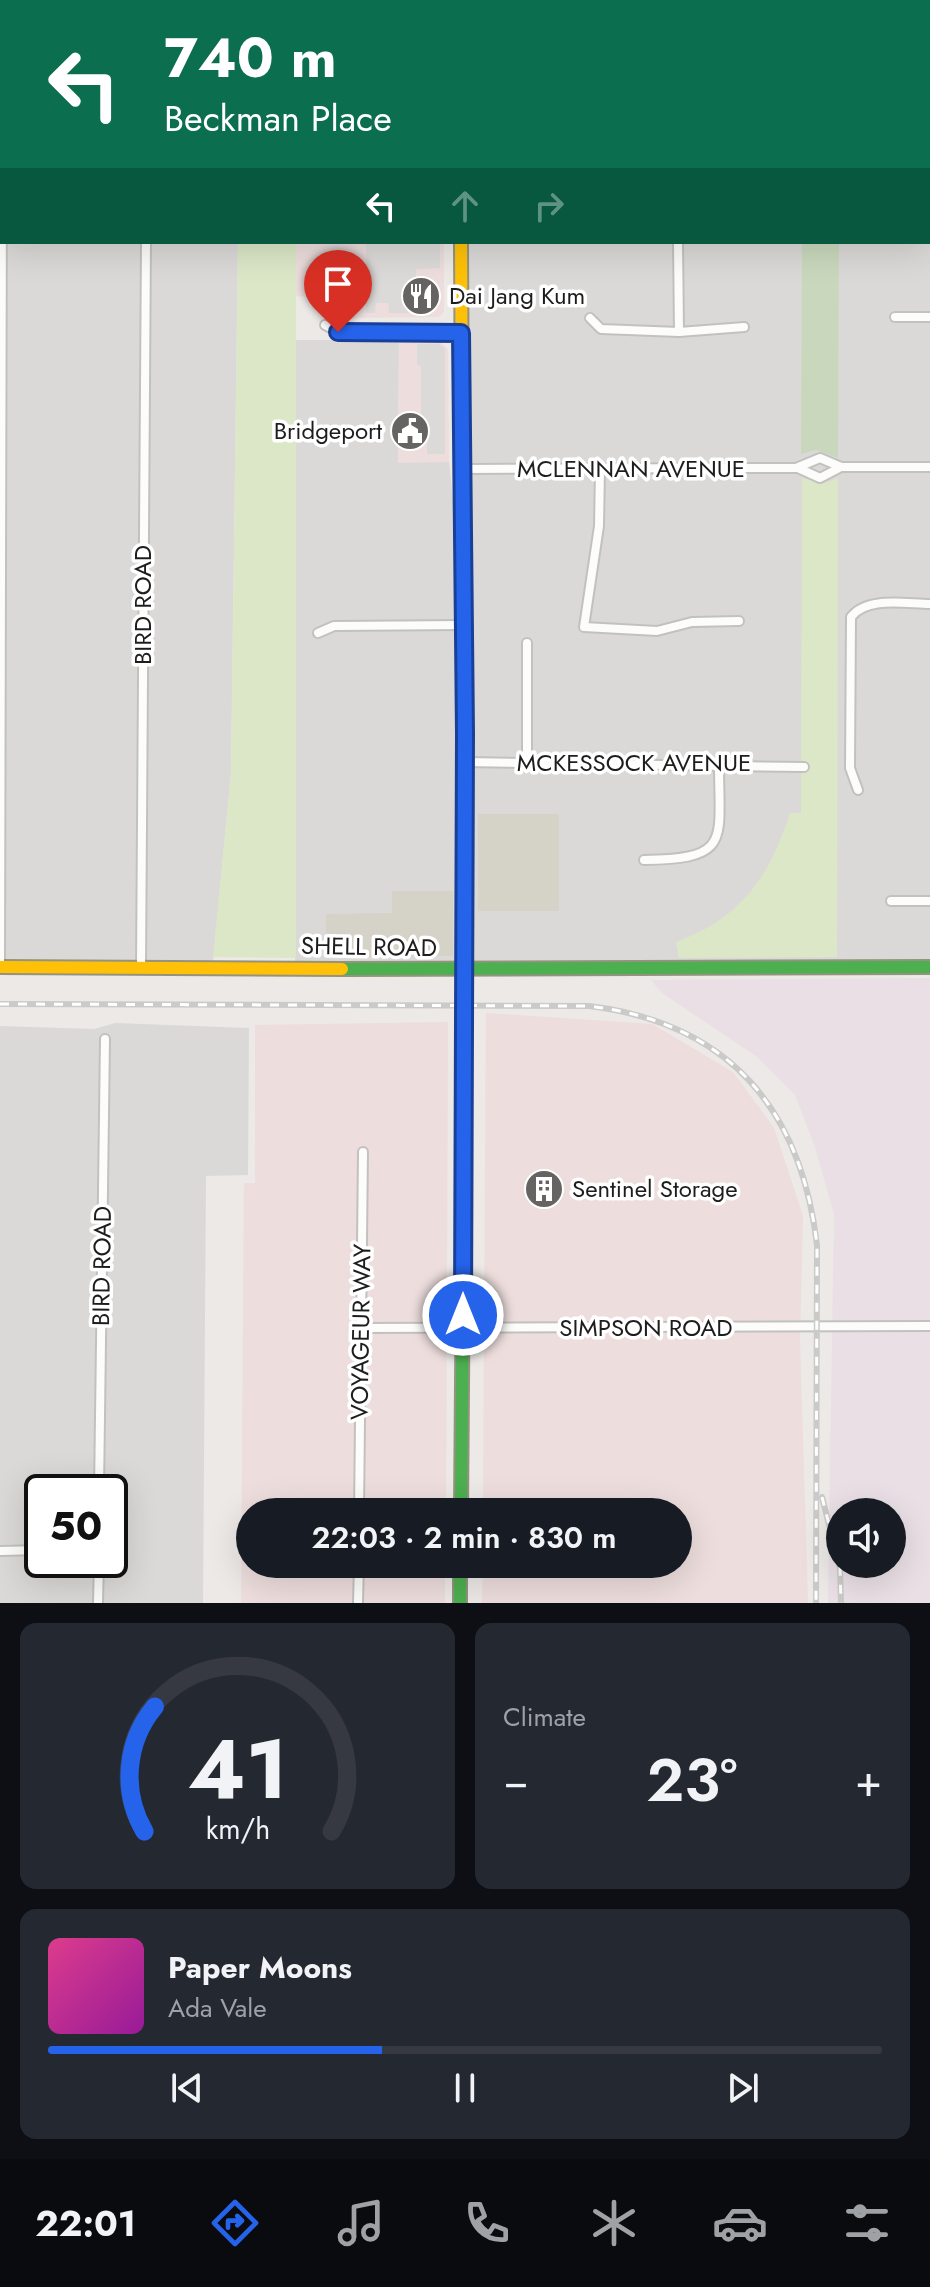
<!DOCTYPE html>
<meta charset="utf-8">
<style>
body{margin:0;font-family:Jost,sans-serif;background:#242831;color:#f1f3f6;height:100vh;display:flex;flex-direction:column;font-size:30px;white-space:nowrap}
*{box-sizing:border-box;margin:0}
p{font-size:26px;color:#9ea1a6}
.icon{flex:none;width:44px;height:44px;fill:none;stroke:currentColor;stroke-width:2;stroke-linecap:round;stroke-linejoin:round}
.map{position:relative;height:1603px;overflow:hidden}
.sheet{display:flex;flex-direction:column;gap:20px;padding:20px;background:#0d0f14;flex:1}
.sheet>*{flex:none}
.banner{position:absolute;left:0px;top:0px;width:930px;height:244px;box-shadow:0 8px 32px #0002;background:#0b6e4f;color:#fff;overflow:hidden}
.controls{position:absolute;left:826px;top:1498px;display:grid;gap:16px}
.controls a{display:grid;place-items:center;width:80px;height:80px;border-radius:50%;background:#171b24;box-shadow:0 8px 32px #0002;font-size:40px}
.speed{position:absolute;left:24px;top:1474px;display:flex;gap:16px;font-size:40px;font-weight:700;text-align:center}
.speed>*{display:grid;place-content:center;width:104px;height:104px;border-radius:50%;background:#171b24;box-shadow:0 8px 32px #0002;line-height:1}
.speed .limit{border:4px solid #111;border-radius:12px;background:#fff;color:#111}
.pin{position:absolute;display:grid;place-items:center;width:68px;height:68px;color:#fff;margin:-82px -34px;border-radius:50% 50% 50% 0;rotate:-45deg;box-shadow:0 0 8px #0007}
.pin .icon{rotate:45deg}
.me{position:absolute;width:88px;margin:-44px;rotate:0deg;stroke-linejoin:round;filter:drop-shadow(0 0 6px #0008)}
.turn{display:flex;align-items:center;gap:28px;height:168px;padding:0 32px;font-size:36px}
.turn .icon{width:104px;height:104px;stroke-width:2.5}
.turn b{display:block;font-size:56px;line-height:68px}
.lanes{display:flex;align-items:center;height:76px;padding:0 32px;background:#0003;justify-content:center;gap:40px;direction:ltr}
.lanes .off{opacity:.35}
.big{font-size:60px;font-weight:600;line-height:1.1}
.sheet .widget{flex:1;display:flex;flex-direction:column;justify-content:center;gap:12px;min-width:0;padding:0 28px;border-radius:16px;background:#242831}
.sheet .dial{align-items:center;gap:0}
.dial svg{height:208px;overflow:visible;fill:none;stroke:#363941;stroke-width:7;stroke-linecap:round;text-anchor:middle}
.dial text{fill:#f1f3f6;stroke:none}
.song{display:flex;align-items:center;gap:24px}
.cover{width:96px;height:96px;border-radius:12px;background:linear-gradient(135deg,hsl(330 70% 55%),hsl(300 70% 35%))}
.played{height:8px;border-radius:4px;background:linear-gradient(90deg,#2563eb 40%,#363941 40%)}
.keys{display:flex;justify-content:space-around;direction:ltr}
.heat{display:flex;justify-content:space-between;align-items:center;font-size:44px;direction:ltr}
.sheet .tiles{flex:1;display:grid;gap:20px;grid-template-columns:1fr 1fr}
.widget:last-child{grid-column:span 2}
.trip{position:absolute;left:236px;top:1498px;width:456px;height:80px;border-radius:40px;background:#171b24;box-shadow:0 8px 32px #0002;font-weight:600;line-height:80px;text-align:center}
.menu{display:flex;height:128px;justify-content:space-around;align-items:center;background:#090b0e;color:#9ea1a6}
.menu .icon{width:56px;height:56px}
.menu .on{color:#2563eb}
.menu b{font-size:36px;color:#f1f3f6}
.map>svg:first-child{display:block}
.residential{fill:#dbd9d8;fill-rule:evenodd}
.commercial{fill:#eddddd}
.industrial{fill:#e9dfe5;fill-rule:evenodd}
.construction{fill:#d5d2c8}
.grass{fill:#dbe7c7}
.forest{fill:#c9d8bd}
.parking{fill:#dcdad9}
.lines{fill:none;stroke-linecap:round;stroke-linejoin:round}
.street-casing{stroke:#c3c1c0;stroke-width:12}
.fast-casing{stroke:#949380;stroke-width:16}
.slow-casing{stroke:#949380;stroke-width:16}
.jam-casing{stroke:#949380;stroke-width:16}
.street{stroke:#fcfcfb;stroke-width:8}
.fast{stroke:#4caf50;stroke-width:12}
.slow{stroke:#ffc107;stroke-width:12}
.jam{stroke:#c62828;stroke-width:12}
.rail-casing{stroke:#cacac9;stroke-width:6}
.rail{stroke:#fff;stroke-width:3;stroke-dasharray:9;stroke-linecap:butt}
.route-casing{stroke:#184099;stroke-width:20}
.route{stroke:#2563eb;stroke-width:14}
.labels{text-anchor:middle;stroke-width:7;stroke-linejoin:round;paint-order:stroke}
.poi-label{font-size:24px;fill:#1d1d1d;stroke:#fff;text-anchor:start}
.street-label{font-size:24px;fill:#1d1d1d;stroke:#fff}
</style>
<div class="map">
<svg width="930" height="1603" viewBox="0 0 930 1603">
<rect width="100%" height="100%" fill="#ece9e6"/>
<g class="residential">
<polygon points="472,0 930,0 930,967 295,968 296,340 399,340 398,462 449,462 465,614 469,242 928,242 928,2"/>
<polygon points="2,50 2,242 238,242 231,773 213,963 0,962"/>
<path d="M115 1023 249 1028 248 1175 206 1176 203 1603H0V1026L94 1029ZM42 1492H110V1560H42Z"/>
</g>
<g class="commercial">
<polygon points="296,242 444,242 444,312 439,317 348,318 342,317 329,299 296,296"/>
<polygon points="399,340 439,341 448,349 449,462 398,463"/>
<polygon points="486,1013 652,1024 733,1072 774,1128 803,1216 800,1343 808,1603 482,1603 483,1564 678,1564 678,1512 483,1512"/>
<polygon points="448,1022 446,1512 250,1512 250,1564 445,1564 445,1603 241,1603 244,1183 255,1183 255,1025"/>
</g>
<path class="industrial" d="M930 978V1603H828L834 1214 814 1144 795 1095 756 1056 662 993 651 980ZM840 1512H892V1564H840Z"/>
<g class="construction">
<rect x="478" y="814" width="81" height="97"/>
<polygon points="392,891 453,891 453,956 326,957 326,914 392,913"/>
</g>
<g class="grass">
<polygon points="238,242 296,242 296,958 213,957 231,773"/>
<path d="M802 478 825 483 838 478 837 957 679 958 676 942C741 918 769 878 790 813H801Z"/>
</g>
<polygon class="forest" points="802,242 839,242 838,458 816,450 801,454"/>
<g class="parking">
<polygon points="366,242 440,242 440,268 416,269 416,313 389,313 388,303 376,303 375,313 366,313"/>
<polygon points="417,344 439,344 445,348 445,454 427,454 427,439 421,438 421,366 417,365"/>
</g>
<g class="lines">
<g class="street-casing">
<g id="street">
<polyline points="677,2 677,0"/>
<polyline points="928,108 930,108"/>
<polyline points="0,118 2,118"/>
<polyline points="0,149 2,150"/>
<polyline points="928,205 930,205"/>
<polyline points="678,242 679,332"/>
<polyline points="895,317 930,317"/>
<polyline points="590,318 601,329 679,332 744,327"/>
<polyline points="325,325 338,332 461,333"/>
<polyline points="798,468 820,478 841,467"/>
<polyline points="464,469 796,468 820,458 841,467 930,467"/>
<polyline points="600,469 599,526 584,627 657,631 692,622 739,621"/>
<polyline points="318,633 334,626 465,625"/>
<polyline points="527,643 527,762"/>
<polyline points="465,762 804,767"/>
<path d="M858 790 850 768 851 617C867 596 906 604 930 604"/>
<path d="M644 860C732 859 719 841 719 764"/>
<polyline points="891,901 930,901"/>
<polyline points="0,960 2,188"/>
<polyline points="141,968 146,242"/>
<polyline points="361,1328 930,1326"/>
<polyline points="99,1492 105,1039"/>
<polyline points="359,1512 363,1152"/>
<polyline points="0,1551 42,1550"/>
<polyline points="98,1603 99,1560"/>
<polyline points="358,1603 359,1564"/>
</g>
</g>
<g class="fast-casing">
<g id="fast">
<polyline points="460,0 460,2"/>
<polyline points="165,2 169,0"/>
<polyline points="0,45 2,45"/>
<polyline points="342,969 930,967"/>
<polyline points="461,1512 465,1004 463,630"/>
<polyline points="460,1564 460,1603"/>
</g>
</g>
<g class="slow-casing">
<g id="slow">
<polyline points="461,242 463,630"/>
<polyline points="0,967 342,969"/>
</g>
</g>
<g class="jam-casing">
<polyline id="jam" points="3,0 27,2"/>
</g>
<use href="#street" class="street"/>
<use href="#fast" class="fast"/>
<use href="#slow" class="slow"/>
<use href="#jam" class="jam"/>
<g class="rail-casing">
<g id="rail">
<path d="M0 1004 589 1006C729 1023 801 1109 817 1245L816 1603"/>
<polyline points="822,1497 840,1568 841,1603"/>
</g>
</g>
<use href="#rail" class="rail"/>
</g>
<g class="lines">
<g class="route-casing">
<polyline id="route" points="338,332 461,333 465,734 463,1315"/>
</g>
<use href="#route" class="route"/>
</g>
<defs>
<g id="restaurant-disc" transform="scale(2)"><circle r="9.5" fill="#656463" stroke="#fff"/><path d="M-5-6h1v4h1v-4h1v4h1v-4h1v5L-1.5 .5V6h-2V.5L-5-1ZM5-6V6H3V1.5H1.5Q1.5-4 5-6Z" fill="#fff"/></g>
<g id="civic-disc" transform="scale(2)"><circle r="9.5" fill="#656463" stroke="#fff"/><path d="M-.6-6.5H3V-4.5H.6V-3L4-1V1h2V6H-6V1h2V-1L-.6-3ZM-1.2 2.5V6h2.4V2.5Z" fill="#fff"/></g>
<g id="building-disc" transform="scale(2)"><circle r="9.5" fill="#656463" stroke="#fff"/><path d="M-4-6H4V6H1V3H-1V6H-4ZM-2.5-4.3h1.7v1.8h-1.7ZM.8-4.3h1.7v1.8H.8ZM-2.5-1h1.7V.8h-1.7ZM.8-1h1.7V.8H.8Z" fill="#fff"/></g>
</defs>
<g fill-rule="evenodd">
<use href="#restaurant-disc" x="421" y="296"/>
<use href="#civic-disc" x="410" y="431"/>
<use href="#building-disc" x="544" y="1189"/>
</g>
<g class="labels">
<g class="poi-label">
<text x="449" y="304">Dai Jang Kum</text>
<text x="382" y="439" text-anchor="end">Bridgeport</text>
<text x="572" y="1197">Sentinel Storage</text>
</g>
<g class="street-label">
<text x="631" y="477">MCLENNAN AVENUE</text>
<text transform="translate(143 605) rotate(-90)" y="8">BIRD ROAD</text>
<text x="634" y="771">MCKESSOCK AVENUE</text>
<text transform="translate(369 947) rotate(1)" y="8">SHELL ROAD</text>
<text transform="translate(102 1266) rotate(-89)" y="8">BIRD ROAD</text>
<text x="646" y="1336">SIMPSON ROAD</text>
<text transform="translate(361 1332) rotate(-89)" y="8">VOYAGEUR WAY</text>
</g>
</g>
</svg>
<div class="controls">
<a><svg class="icon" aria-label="sound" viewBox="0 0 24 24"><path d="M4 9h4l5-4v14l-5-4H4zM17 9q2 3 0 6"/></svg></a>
</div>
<div class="speed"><div class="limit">50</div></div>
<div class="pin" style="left:338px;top:332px;background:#d93025"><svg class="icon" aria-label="arrive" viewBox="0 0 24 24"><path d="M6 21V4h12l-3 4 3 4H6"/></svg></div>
<svg class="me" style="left:463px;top:1315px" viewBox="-20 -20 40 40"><circle r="17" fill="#2563eb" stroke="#fff" stroke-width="3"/><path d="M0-11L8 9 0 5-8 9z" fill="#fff"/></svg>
<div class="trip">22:03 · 2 min · 830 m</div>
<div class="banner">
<div class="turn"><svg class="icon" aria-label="left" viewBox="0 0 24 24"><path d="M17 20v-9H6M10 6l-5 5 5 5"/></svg><div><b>740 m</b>Beckman Place</div></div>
<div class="lanes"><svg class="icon" aria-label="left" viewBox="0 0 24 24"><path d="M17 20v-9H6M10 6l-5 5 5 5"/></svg><svg class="icon off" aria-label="ahead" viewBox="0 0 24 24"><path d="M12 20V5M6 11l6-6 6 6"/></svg><svg class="icon off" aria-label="right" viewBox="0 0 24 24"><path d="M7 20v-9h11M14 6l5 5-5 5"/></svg></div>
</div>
</div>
<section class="sheet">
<div class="tiles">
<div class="widget dial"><svg viewBox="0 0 100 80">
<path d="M14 69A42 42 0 1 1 86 69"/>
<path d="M14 69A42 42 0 0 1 18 21" stroke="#2563eb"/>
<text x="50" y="56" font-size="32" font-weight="700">41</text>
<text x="50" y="72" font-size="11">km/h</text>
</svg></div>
<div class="widget"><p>Climate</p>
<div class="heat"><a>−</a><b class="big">23°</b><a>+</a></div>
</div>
<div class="widget">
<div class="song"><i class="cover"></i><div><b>Paper Moons</b><p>Ada Vale</p></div></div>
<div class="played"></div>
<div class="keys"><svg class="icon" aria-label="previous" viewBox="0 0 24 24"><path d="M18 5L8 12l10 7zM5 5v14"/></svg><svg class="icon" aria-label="pause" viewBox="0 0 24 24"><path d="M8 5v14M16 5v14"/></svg><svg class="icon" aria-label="next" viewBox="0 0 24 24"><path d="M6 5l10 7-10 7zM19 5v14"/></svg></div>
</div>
</div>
</section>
<nav class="menu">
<b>22:01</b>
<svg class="icon on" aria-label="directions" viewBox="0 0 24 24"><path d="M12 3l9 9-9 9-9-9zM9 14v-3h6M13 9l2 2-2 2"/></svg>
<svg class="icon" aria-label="music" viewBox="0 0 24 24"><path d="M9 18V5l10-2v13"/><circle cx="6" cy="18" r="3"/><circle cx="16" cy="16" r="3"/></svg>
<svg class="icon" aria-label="phone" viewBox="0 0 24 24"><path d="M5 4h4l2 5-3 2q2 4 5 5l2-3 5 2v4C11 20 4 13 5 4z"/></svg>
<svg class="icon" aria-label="climate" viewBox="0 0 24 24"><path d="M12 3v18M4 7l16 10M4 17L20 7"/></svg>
<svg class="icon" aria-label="car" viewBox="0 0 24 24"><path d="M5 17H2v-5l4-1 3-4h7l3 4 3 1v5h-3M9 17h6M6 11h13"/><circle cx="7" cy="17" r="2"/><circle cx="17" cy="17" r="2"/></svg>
<svg class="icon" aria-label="filters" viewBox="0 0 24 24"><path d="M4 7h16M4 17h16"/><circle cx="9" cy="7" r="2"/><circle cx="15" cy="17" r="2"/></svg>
</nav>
